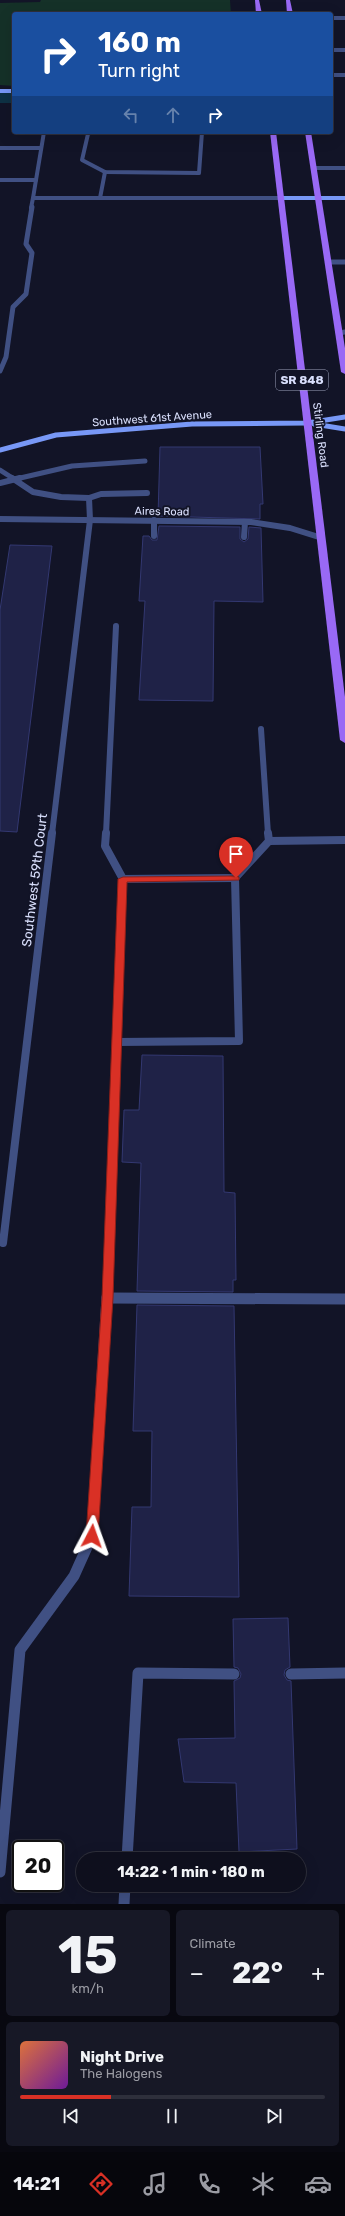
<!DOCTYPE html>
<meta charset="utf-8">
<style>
body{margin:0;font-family:Rubik,sans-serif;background:#171826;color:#f1f3f6;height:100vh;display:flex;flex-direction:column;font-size:15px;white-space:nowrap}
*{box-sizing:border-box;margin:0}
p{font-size:13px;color:#9b9ca4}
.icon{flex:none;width:22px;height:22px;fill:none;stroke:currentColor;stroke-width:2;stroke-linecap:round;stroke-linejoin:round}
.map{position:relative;height:1904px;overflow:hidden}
.drawer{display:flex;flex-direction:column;gap:6px;padding:6px;background:#080810;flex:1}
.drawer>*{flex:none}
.hud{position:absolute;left:12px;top:12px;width:321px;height:122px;border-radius:4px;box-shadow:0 4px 16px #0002,0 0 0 1px #2e2f3b;background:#1a4fa0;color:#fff;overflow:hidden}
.speed{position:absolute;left:12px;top:1840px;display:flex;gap:8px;font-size:20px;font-weight:700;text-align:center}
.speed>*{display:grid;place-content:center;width:52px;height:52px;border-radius:50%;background:#0e0f1d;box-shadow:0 4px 16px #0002,0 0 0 1px #2e2f3b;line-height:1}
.speed .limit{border:2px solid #111;border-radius:6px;background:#fff;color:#111}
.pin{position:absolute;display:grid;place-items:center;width:34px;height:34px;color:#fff;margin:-41px -17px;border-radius:50% 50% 50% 0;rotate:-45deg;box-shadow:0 0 4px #0007}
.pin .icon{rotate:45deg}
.me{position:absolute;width:44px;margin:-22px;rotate:4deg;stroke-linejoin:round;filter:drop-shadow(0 0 3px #0008)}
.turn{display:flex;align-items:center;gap:14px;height:84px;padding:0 20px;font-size:18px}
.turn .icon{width:52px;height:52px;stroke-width:2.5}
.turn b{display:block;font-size:28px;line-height:34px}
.lanes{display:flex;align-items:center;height:38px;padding:0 20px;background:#0003;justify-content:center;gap:20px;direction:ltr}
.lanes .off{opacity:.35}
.big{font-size:30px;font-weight:700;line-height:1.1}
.drawer .widget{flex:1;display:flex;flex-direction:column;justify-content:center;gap:6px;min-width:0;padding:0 14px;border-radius:6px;background:#171826}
.drawer .dial{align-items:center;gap:0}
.dial b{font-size:52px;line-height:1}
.song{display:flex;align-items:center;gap:12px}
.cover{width:48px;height:48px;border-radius:6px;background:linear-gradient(135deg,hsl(20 70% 55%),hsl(280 70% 35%))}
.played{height:4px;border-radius:2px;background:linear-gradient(90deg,#d93025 30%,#2e2f3b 30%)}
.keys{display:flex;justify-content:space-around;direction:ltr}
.heat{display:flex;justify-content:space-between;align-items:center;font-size:22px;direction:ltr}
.drawer .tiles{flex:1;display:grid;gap:6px;grid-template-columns:1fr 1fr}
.widget:last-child{grid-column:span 2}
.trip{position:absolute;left:76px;top:1852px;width:230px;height:40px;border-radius:20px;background:#0e0f1d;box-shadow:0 4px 16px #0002,0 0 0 1px #2e2f3b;font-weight:700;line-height:40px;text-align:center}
.tabs{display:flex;height:64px;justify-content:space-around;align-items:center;background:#06060c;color:#9b9ca4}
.tabs .icon{width:28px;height:28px}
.tabs .on{color:#d93025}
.tabs b{font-size:18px;color:#f1f3f6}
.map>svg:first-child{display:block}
.green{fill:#153128}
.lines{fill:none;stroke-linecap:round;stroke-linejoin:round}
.canal{fill:#0e3144;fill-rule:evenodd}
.building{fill:#1f2247;stroke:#333871}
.lane-far4{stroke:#405083;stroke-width:4}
.lane-far3{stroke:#405083;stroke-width:5}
.lane-far2{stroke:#405083;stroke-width:6}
.lane-far1{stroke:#405083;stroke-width:8}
.lane{stroke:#405083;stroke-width:11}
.street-far2{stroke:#405083;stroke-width:4}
.street-far1{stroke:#405083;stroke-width:6}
.street{stroke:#405083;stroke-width:8}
.secondary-far1{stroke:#7898f6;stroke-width:4}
.secondary{stroke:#7898f6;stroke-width:5}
.primary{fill:#9969f5;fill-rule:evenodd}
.route{fill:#d93025;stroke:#8d1f18}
.labels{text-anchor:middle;stroke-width:4;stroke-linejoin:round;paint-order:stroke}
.far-street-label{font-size:11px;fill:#dae0fd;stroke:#121427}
.shield{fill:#121427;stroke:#9ea3bd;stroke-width:1}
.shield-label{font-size:12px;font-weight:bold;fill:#dae0fd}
.street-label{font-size:13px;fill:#dae0fd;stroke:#121427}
</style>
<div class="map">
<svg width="345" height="1904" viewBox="0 0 345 1904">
<rect width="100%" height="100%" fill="#121427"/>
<polygon class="green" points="41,0 230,0 231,14 14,14 14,86 0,85 0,3 40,2"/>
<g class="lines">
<rect class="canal" x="0" y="93" width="14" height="10"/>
</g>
<g class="building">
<polygon points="160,447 260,447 263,504 260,504 260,519 158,516"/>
<polygon points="159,526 240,527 240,539 244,542 248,539 249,527 261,528 263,602 214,601 213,701 139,700 145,601 139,601 143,536 149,536 152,540 157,540"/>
<polygon points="10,545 52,546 17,832 0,831 0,610"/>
<polygon points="142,1055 223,1056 224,1192 235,1193 236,1280 233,1280 233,1292 137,1291 141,1163 122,1162 124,1110 139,1110"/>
<polygon points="137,1305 234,1306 239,1597 129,1596 132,1507 151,1507 152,1431 133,1431"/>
<polygon points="288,1618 290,1667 285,1670 284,1675 287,1680 291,1681 297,1849 239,1852 236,1783 184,1782 178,1739 235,1738 234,1681 240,1678 241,1674 238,1668 234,1667 233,1619"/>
</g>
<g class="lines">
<g class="lane-far4">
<polyline points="331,18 345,18"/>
<polyline points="331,75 345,75"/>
<polyline points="92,132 88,134 82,160 105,172 199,173 202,132"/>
<polyline points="0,148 41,148"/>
<polyline points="313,168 345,168"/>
<polyline points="0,180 36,180"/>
<polyline points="100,198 105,172"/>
<polyline points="31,208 33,198 281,198"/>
</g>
<g class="lane-far3">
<polyline points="328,262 345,262"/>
<polyline points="339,333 345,332"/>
<polyline points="0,371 6,357 13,307 26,294 32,253 26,244 32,207"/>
<polyline points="0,470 14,479"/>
<polyline points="16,479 72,466 145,461"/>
</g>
<g class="lane-far2">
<polyline points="12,478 33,492 61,497 89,498 101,494 147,493"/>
<polyline points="0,483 20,478"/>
<polyline points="89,498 90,520"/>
<polyline points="154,520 154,536"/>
<polyline points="244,537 245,522"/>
<polyline points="261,729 268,834"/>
<polyline points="106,834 116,626"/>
</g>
<g class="lane-far1">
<polyline points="106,833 105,846 123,879 107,1298"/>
<polyline points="269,841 345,840"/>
<polyline points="123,879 235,878"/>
<polyline points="116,1042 239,1041 235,878 269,841 268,833"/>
</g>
<g class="lane">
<polyline points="107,1298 345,1299"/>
<polyline points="291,1674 345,1673"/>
<polyline points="127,1859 138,1673 234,1674"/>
<polyline points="0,1872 20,1650 74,1576 92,1536 107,1297"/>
<polyline points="124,1904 125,1885"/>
</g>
<g class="street-far2">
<polyline points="331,50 345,50"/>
<polyline points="33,198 44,132"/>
</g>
<g class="street-far1">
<polyline points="0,519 251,522 290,528 322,538"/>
<polyline points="52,834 90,520"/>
</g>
<polyline class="street" points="3,1243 52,833"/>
<g class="secondary-far1">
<polyline points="0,91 14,91"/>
<polyline points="281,198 345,198"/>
</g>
<g class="secondary">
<polyline points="314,424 345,429"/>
<polyline points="0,450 56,435 192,424 307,423 345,417"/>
</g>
<g class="primary">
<polygon points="255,0 259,0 262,14 256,14"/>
<polygon points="286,0 290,0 293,14 287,14"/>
<polygon points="270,132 276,132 345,697 345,743 340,740"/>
<polygon points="305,132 311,132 345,348 345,374 341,372"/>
</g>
</g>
<polygon class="route" points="236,876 239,877 239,880 127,882 113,1298 98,1536 97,1540 88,1540 86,1536 102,1298 118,879 123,877"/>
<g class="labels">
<g class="far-street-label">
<text transform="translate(152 418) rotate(-4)" y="4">Southwest 61st Avenue</text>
<text transform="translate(321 435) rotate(83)" y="4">Stirling Road</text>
<text transform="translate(162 511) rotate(1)" y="4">Aires Road</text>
</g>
<rect class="shield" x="276" y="370" width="52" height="20" rx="3"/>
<g class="shield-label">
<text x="302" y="384">SR 848</text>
</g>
<g class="street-label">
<text transform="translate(34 880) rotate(-83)" y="5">Southwest 59th Court</text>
</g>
</g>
</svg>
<div class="speed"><div class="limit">20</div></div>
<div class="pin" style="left:236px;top:878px;background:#d93025"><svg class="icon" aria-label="arrive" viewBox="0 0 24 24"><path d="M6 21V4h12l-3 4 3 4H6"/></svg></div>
<svg class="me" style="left:92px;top:1536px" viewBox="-20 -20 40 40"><path d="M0-17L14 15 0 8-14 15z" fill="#d93025" stroke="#fff" stroke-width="4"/></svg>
<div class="trip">14:22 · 1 min · 180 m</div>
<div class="hud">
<div class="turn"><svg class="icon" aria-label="right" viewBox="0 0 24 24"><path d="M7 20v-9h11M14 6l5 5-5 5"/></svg><div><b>160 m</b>Turn right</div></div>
<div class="lanes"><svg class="icon off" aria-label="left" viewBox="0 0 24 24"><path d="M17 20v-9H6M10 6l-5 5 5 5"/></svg><svg class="icon off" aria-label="ahead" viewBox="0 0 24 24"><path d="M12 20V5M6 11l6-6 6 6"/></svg><svg class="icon" aria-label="right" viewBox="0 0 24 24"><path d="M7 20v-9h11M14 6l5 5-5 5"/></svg></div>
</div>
</div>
<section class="drawer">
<div class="tiles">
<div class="widget dial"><b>15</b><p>km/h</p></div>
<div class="widget"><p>Climate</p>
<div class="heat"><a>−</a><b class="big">22°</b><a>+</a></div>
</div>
<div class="widget">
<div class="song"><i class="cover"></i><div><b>Night Drive</b><p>The Halogens</p></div></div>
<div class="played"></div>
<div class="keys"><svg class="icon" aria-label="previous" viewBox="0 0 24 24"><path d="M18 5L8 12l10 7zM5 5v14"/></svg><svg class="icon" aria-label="pause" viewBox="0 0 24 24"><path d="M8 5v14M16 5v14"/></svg><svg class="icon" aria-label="next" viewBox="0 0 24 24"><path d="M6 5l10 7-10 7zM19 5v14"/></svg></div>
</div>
</div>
</section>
<nav class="tabs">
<b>14:21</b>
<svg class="icon on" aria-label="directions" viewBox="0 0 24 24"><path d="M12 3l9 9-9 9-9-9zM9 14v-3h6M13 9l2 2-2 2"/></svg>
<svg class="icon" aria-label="music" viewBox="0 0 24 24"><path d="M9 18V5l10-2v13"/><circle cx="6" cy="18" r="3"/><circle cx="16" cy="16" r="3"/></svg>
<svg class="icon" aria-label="phone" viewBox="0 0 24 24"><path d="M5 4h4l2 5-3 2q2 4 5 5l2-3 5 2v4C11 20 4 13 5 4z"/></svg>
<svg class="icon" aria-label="climate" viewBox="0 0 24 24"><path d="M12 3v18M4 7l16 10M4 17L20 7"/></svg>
<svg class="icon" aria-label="car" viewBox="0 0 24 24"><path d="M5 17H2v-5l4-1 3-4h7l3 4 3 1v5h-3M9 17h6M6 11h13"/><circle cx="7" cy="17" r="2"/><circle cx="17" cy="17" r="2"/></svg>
</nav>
